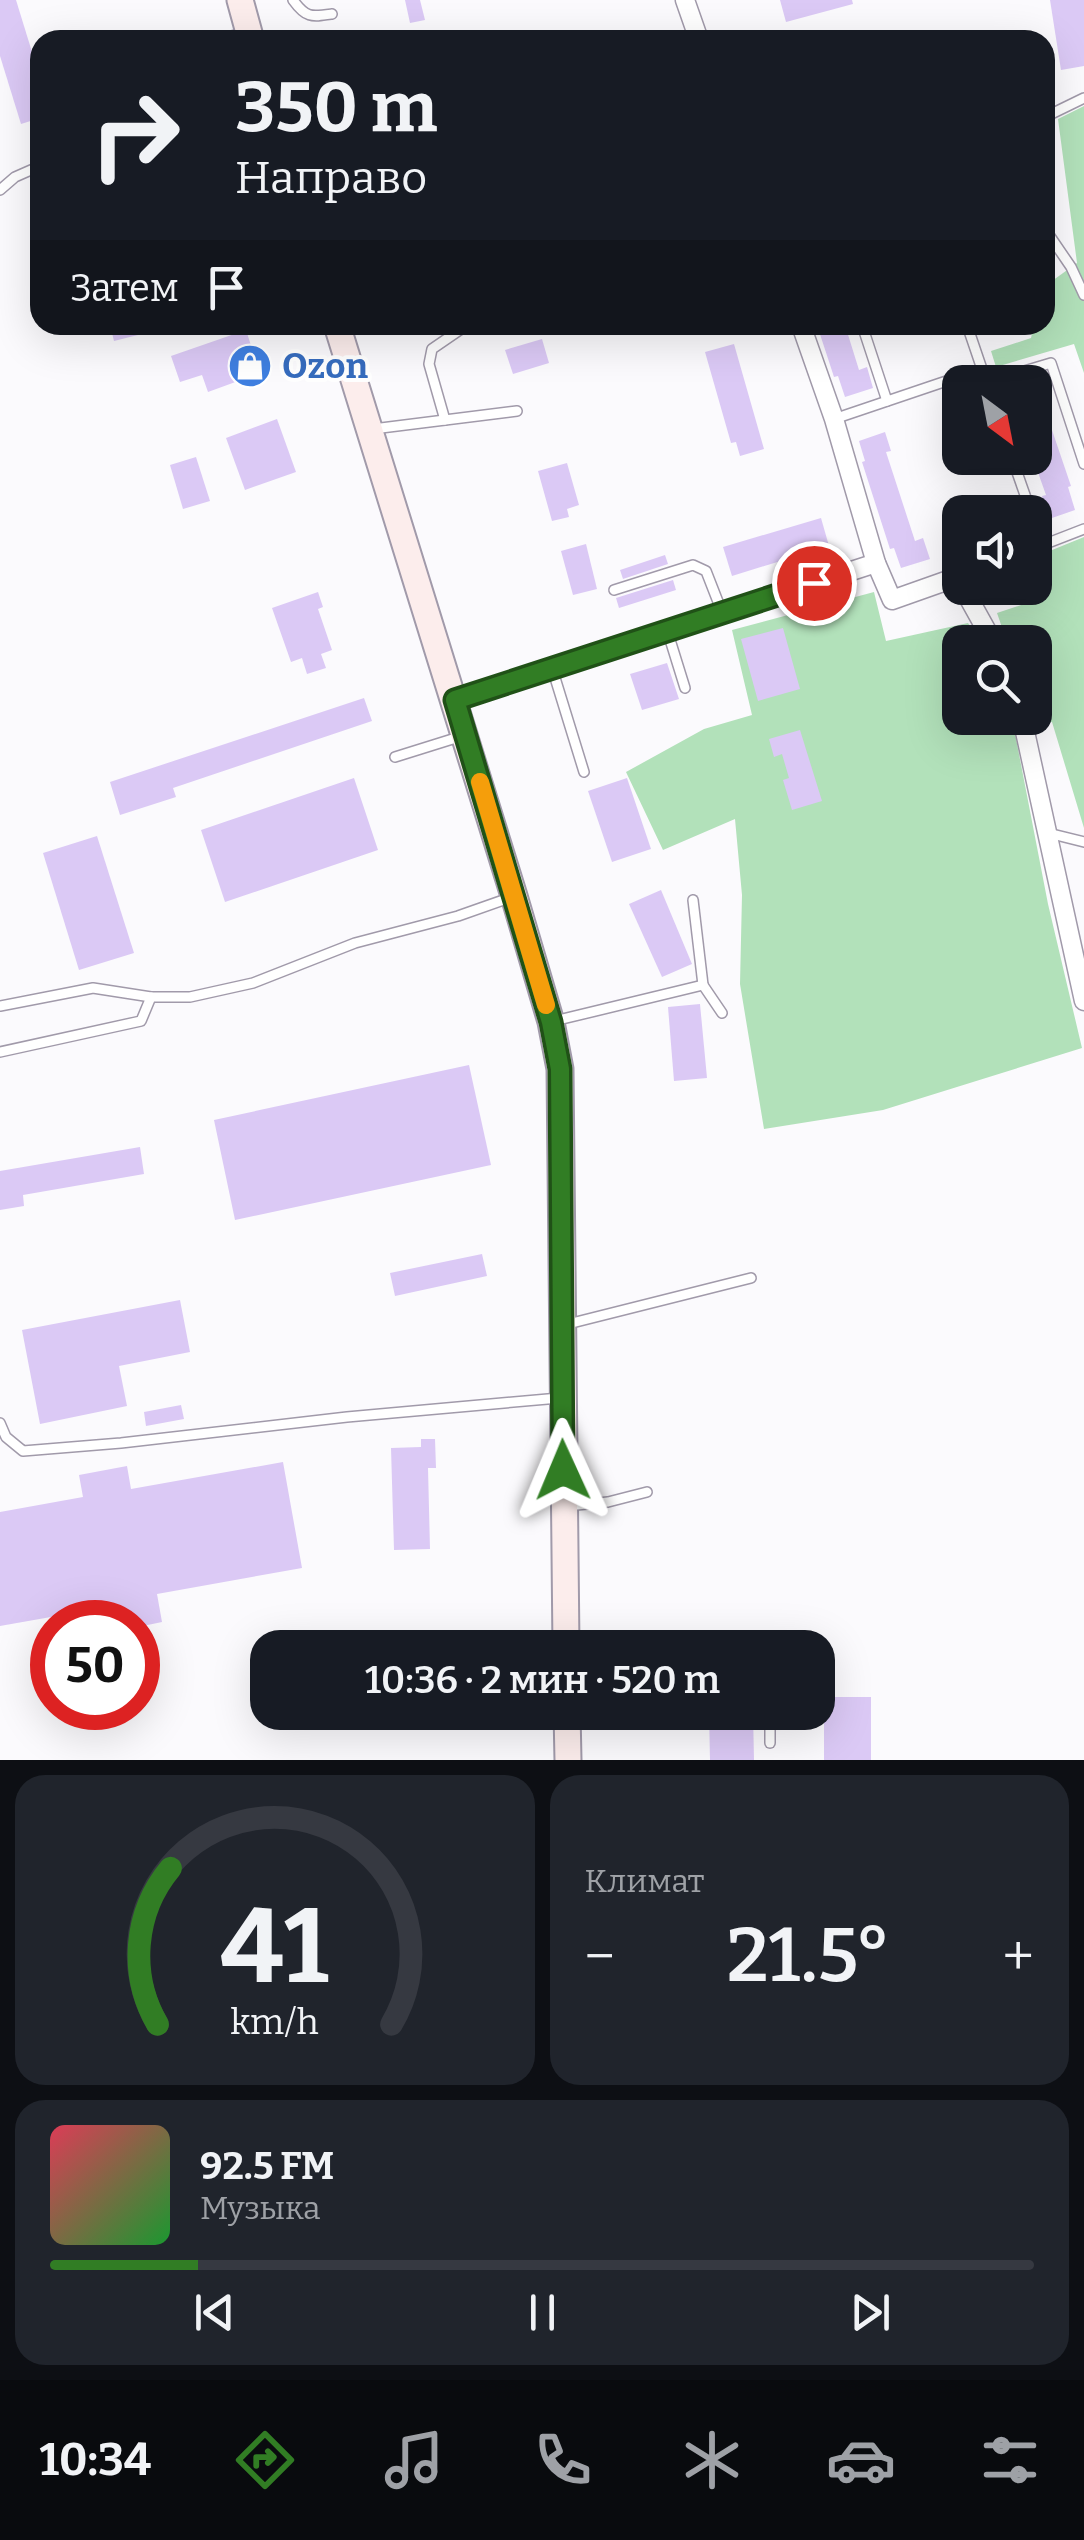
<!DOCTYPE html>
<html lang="ru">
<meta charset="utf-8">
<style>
body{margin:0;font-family:Bitter,serif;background:#20242c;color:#f1f3f6;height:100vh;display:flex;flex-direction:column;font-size:38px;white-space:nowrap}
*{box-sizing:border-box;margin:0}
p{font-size:32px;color:#9ea1a6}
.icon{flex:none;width:55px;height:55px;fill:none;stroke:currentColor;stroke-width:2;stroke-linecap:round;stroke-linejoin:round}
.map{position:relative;height:1760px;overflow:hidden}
.sheet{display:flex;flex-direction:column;gap:15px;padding:15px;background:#0d0f14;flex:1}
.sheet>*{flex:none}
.guide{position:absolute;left:30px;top:30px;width:1025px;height:305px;border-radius:30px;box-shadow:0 10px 40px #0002;background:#171b24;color:#f1f3f6;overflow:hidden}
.needle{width:65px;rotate:148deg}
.tools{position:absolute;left:942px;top:365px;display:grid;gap:20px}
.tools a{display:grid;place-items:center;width:110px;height:110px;border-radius:20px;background:#171b24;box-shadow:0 10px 40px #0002;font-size:50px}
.speed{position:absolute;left:30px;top:1600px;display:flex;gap:20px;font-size:50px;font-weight:700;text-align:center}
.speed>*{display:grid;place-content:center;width:130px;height:130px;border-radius:50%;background:#171b24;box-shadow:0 10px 40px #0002;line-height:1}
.speed .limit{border:15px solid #d22;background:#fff;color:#111}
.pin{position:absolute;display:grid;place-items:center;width:85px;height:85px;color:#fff;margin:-42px;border:5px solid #fff;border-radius:50%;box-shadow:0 2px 10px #0007}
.me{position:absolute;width:110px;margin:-55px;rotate:359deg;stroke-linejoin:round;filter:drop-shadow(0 0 8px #0008)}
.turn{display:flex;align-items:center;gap:35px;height:210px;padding:0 40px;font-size:45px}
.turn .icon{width:130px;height:130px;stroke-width:2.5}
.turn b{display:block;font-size:70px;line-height:85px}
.then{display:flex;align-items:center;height:95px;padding:0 40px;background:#0003;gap:20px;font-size:38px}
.big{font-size:75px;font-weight:600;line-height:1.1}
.sheet .tile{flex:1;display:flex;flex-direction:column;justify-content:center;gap:15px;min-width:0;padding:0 35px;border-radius:30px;background:#20242c}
.sheet .dial{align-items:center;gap:0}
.dial svg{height:260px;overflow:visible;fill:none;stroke:#363941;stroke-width:7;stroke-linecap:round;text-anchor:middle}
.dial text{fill:#f1f3f6;stroke:none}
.song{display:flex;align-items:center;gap:30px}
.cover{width:120px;height:120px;border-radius:15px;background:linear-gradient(135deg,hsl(350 70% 55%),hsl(130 70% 35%))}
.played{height:10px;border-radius:5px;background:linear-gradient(90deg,#317d24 15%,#363941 15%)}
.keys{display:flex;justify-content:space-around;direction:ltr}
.heat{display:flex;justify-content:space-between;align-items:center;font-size:55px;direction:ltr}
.sheet .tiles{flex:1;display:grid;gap:15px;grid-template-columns:1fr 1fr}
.tile:last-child{grid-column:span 2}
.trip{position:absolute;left:250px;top:1630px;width:585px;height:100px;border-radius:30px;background:#171b24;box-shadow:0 10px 40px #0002;font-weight:600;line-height:100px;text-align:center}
.tab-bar{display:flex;height:160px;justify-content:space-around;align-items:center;background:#090b0e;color:#9ea1a6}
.tab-bar .icon{width:70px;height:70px}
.tab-bar .active{color:#317d24}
.tab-bar b{font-size:45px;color:#f1f3f6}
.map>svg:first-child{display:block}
.green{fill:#b2e1ba}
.building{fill:#dbc9f5}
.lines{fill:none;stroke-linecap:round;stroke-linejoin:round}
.service-casing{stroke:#a19aaa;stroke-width:12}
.minor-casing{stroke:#a19aaa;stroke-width:21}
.secondary-casing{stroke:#a19aaa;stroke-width:29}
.service{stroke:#fff;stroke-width:9}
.minor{stroke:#fff;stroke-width:18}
.secondary{stroke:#fcedec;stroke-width:25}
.route-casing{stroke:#205117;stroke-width:25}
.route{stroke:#317d24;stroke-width:18}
.slow{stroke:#f59e0b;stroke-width:18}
.labels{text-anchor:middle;stroke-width:8;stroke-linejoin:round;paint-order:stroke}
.shop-label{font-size:35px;font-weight:bold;fill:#366cbe;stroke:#fff;text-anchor:start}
</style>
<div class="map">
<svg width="1084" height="1760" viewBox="0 0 1084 1760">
<rect width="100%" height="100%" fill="#fbfafd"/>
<g class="green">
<polygon points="1084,106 1084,373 1074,344 996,367 991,351 1031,338 1034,325 1045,325 1045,286 1077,263 1058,119"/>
<polygon points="1084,537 1084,828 1052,722 1033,723 1031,718 1035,718 1035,642 1007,642 997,613 1027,603 1022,588 1035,588 1035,557"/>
<polygon points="874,592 886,641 968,623 982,642 960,642 960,718 1012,718 1048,904 1082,1048 883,1110 764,1129 740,984 742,895 735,819 663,850 626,772 704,729 752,715 732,630"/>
</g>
<g class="building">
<polygon points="0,0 16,0 40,78 40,118 21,124 0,56"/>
<polygon points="405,0 420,0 425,20 410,23"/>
<polygon points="780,0 852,0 853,4 786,22"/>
<polygon points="1050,0 1084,0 1084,66 1061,70"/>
<polygon points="110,325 162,325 162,329 114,341"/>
<polygon points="817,325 845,325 859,370 867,367 873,388 845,397 838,376 834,377"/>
<polygon points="246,330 260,373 208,392 202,375 180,382 171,356"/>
<polygon points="542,339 549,363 513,374 505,350"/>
<polygon points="734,344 764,449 740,456 736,442 731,443 705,352"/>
<polygon points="1037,386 1071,486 1068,487 1075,510 1049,519 1042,496 1046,495 1035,464 1035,387"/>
<polygon points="277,419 296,472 245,490 226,438"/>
<polygon points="885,432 891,451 886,452 915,541 923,538 930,559 901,568 894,548 890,549 862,462 865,461 859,441"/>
<polygon points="196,457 210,501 183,509 170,465"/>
<polygon points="567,463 579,505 567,509 569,517 552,521 538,471"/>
<polygon points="821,518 829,546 732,576 723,547"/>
<polygon points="586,544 597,589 573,595 561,551"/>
<polygon points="665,555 668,564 623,579 620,570"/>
<polygon points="673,580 676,590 619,608 616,598"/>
<polygon points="318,592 323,607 318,609 332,650 321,654 326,668 307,674 302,658 291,662 272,608"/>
<polygon points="783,628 800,689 758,701 741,639"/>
<polygon points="667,663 679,699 642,710 630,674"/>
<polygon points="364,698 372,721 173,788 176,797 120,815 110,782"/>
<polygon points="800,730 822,801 792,810 783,780 789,778 782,754 774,757 769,739"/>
<polygon points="354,778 378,850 225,902 201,830"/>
<polygon points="627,778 651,849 612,862 588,791"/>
<polygon points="97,836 134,953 79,970 43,853"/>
<polygon points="661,890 692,964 662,977 629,904"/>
<polygon points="700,1004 707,1078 674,1081 668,1007"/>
<polygon points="469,1065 491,1165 235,1220 214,1120"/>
<polygon points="140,1147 144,1174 23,1195 24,1206 0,1210 0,1171"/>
<polygon points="482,1254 487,1276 395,1296 390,1273"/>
<polygon points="180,1300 190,1352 119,1366 127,1406 40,1424 22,1330"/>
<polygon points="181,1405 184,1419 146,1426 144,1412"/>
<polygon points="421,1439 435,1439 436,1468 428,1468 430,1549 394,1550 391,1448 421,1447"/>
<polygon points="283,1462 302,1568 157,1594 162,1622 138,1627 138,1622 98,1622 96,1609 0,1626 0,1512 83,1497 79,1475 127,1466 131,1489"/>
<rect x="824" y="1697" width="47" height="63"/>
<polygon points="709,1712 753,1712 754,1760 710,1760"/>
</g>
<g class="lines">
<g class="service-casing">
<g id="service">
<path d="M293 0C306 18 311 17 332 14"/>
<polyline points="217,40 246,32"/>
<polyline points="1045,117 1084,98"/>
<polyline points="0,190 15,177 40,166"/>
<polyline points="1045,229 1071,267 1084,295"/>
<polyline points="862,325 887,401"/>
<polyline points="967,325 984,375"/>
<polyline points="987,382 1051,363 1084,464"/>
<polyline points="834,419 982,369"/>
<polyline points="445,420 429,364 432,349 467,325"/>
<polyline points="373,429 517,411"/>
<polyline points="1012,458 1031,512"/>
<polyline points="1035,524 1042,546"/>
<polyline points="1035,548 1084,529"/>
<polyline points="614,590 693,565 706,571 722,612"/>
<polyline points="667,630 685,688"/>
<polyline points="552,668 584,772"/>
<polyline points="395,757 459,737"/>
<polyline points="1048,833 1084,842"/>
<polyline points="693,900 703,985"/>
<polyline points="0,1006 93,988 151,997"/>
<polyline points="554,1021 703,985 722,1013"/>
<polyline points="0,1052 141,1021 151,997 190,997 253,983 355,943 458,916 512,897"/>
<polyline points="564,1325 751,1278"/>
<polyline points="0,1423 6,1437 23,1451 121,1443 347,1417 559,1398"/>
<polyline points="566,1506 608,1502 647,1492"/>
<polyline points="770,1743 770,1712"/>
</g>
</g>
<g class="minor-casing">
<g id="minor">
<polyline points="685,0 699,40"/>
<polyline points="801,325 834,419 876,563 892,600 957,577 960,583"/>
<polyline points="963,588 993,642"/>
<polyline points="455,700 876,563"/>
<polyline points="1022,718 1084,1001"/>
</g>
</g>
<g class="secondary-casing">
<g id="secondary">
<polyline points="240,0 251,40"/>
<polyline points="337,325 514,896 551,1022 560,1069 566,1648"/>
<polyline points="567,1712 568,1760"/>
</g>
</g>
<use href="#service" class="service"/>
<use href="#minor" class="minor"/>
<use href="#secondary" class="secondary"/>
</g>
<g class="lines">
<g class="route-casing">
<polyline id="route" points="563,1470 560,1069 551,1022 455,700 814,583"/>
</g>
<use href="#route" class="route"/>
<polyline class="slow" points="480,782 546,1005"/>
</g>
<defs>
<g id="shop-disc" transform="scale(2.25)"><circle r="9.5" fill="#3f7fe0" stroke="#fff"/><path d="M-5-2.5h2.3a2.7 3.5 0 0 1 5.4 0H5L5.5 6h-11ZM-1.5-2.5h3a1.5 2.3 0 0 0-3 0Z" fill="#fff"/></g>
</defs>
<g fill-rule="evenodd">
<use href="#shop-disc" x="250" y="366"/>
</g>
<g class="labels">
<g class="shop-label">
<text x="282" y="378">Ozon</text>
</g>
</g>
</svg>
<div class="tools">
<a><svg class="needle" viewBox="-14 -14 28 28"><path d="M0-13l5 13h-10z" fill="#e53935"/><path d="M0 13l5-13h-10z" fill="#9ea1a6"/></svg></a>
<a><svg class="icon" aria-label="sound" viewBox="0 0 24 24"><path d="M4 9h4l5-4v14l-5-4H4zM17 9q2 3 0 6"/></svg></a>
<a><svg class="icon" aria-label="search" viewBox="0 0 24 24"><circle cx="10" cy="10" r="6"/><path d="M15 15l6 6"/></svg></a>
</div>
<div class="speed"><div class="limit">50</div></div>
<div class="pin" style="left:814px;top:583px;background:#d93025"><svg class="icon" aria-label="arrive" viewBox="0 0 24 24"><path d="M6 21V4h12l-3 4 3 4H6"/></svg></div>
<svg class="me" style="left:563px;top:1470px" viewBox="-20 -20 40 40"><path d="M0-17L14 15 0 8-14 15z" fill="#317d24" stroke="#fff" stroke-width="4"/></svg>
<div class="trip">10:36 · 2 мин · 520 m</div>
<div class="guide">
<div class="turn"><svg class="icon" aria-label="right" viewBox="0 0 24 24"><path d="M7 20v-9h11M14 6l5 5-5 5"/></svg><div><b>350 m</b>Направо</div></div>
<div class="then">Затем<svg class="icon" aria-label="arrive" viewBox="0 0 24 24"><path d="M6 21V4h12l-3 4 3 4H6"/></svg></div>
</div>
</div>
<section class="sheet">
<div class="tiles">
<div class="tile dial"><svg viewBox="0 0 100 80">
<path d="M14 69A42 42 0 1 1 86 69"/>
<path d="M14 69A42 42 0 0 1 18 21" stroke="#317d24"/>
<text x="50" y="56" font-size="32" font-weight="700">41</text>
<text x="50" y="72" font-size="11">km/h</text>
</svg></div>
<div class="tile"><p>Климат</p>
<div class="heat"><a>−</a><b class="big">21.5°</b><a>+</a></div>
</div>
<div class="tile">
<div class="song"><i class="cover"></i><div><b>92.5 FM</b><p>Музыка</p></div></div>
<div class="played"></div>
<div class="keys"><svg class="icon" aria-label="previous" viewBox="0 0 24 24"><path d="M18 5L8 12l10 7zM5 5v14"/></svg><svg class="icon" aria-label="pause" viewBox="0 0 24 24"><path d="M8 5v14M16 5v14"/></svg><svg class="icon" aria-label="next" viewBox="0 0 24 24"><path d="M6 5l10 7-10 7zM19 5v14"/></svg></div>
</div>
</div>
</section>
<nav class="tab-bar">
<b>10:34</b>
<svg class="icon active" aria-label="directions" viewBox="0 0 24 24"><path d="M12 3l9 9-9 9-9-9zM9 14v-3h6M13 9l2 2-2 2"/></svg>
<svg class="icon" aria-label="music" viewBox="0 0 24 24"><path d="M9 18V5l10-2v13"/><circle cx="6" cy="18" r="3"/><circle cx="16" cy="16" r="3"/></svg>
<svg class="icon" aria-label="phone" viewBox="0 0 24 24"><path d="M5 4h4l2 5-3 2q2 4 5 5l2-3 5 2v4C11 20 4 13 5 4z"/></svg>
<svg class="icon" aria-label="climate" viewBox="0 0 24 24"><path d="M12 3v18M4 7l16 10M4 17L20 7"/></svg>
<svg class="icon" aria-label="car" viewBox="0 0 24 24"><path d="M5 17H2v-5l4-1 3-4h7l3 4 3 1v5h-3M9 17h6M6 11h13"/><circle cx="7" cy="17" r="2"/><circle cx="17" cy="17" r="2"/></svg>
<svg class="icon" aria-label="filters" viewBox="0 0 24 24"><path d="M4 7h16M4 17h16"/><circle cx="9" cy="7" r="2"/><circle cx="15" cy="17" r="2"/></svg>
</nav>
